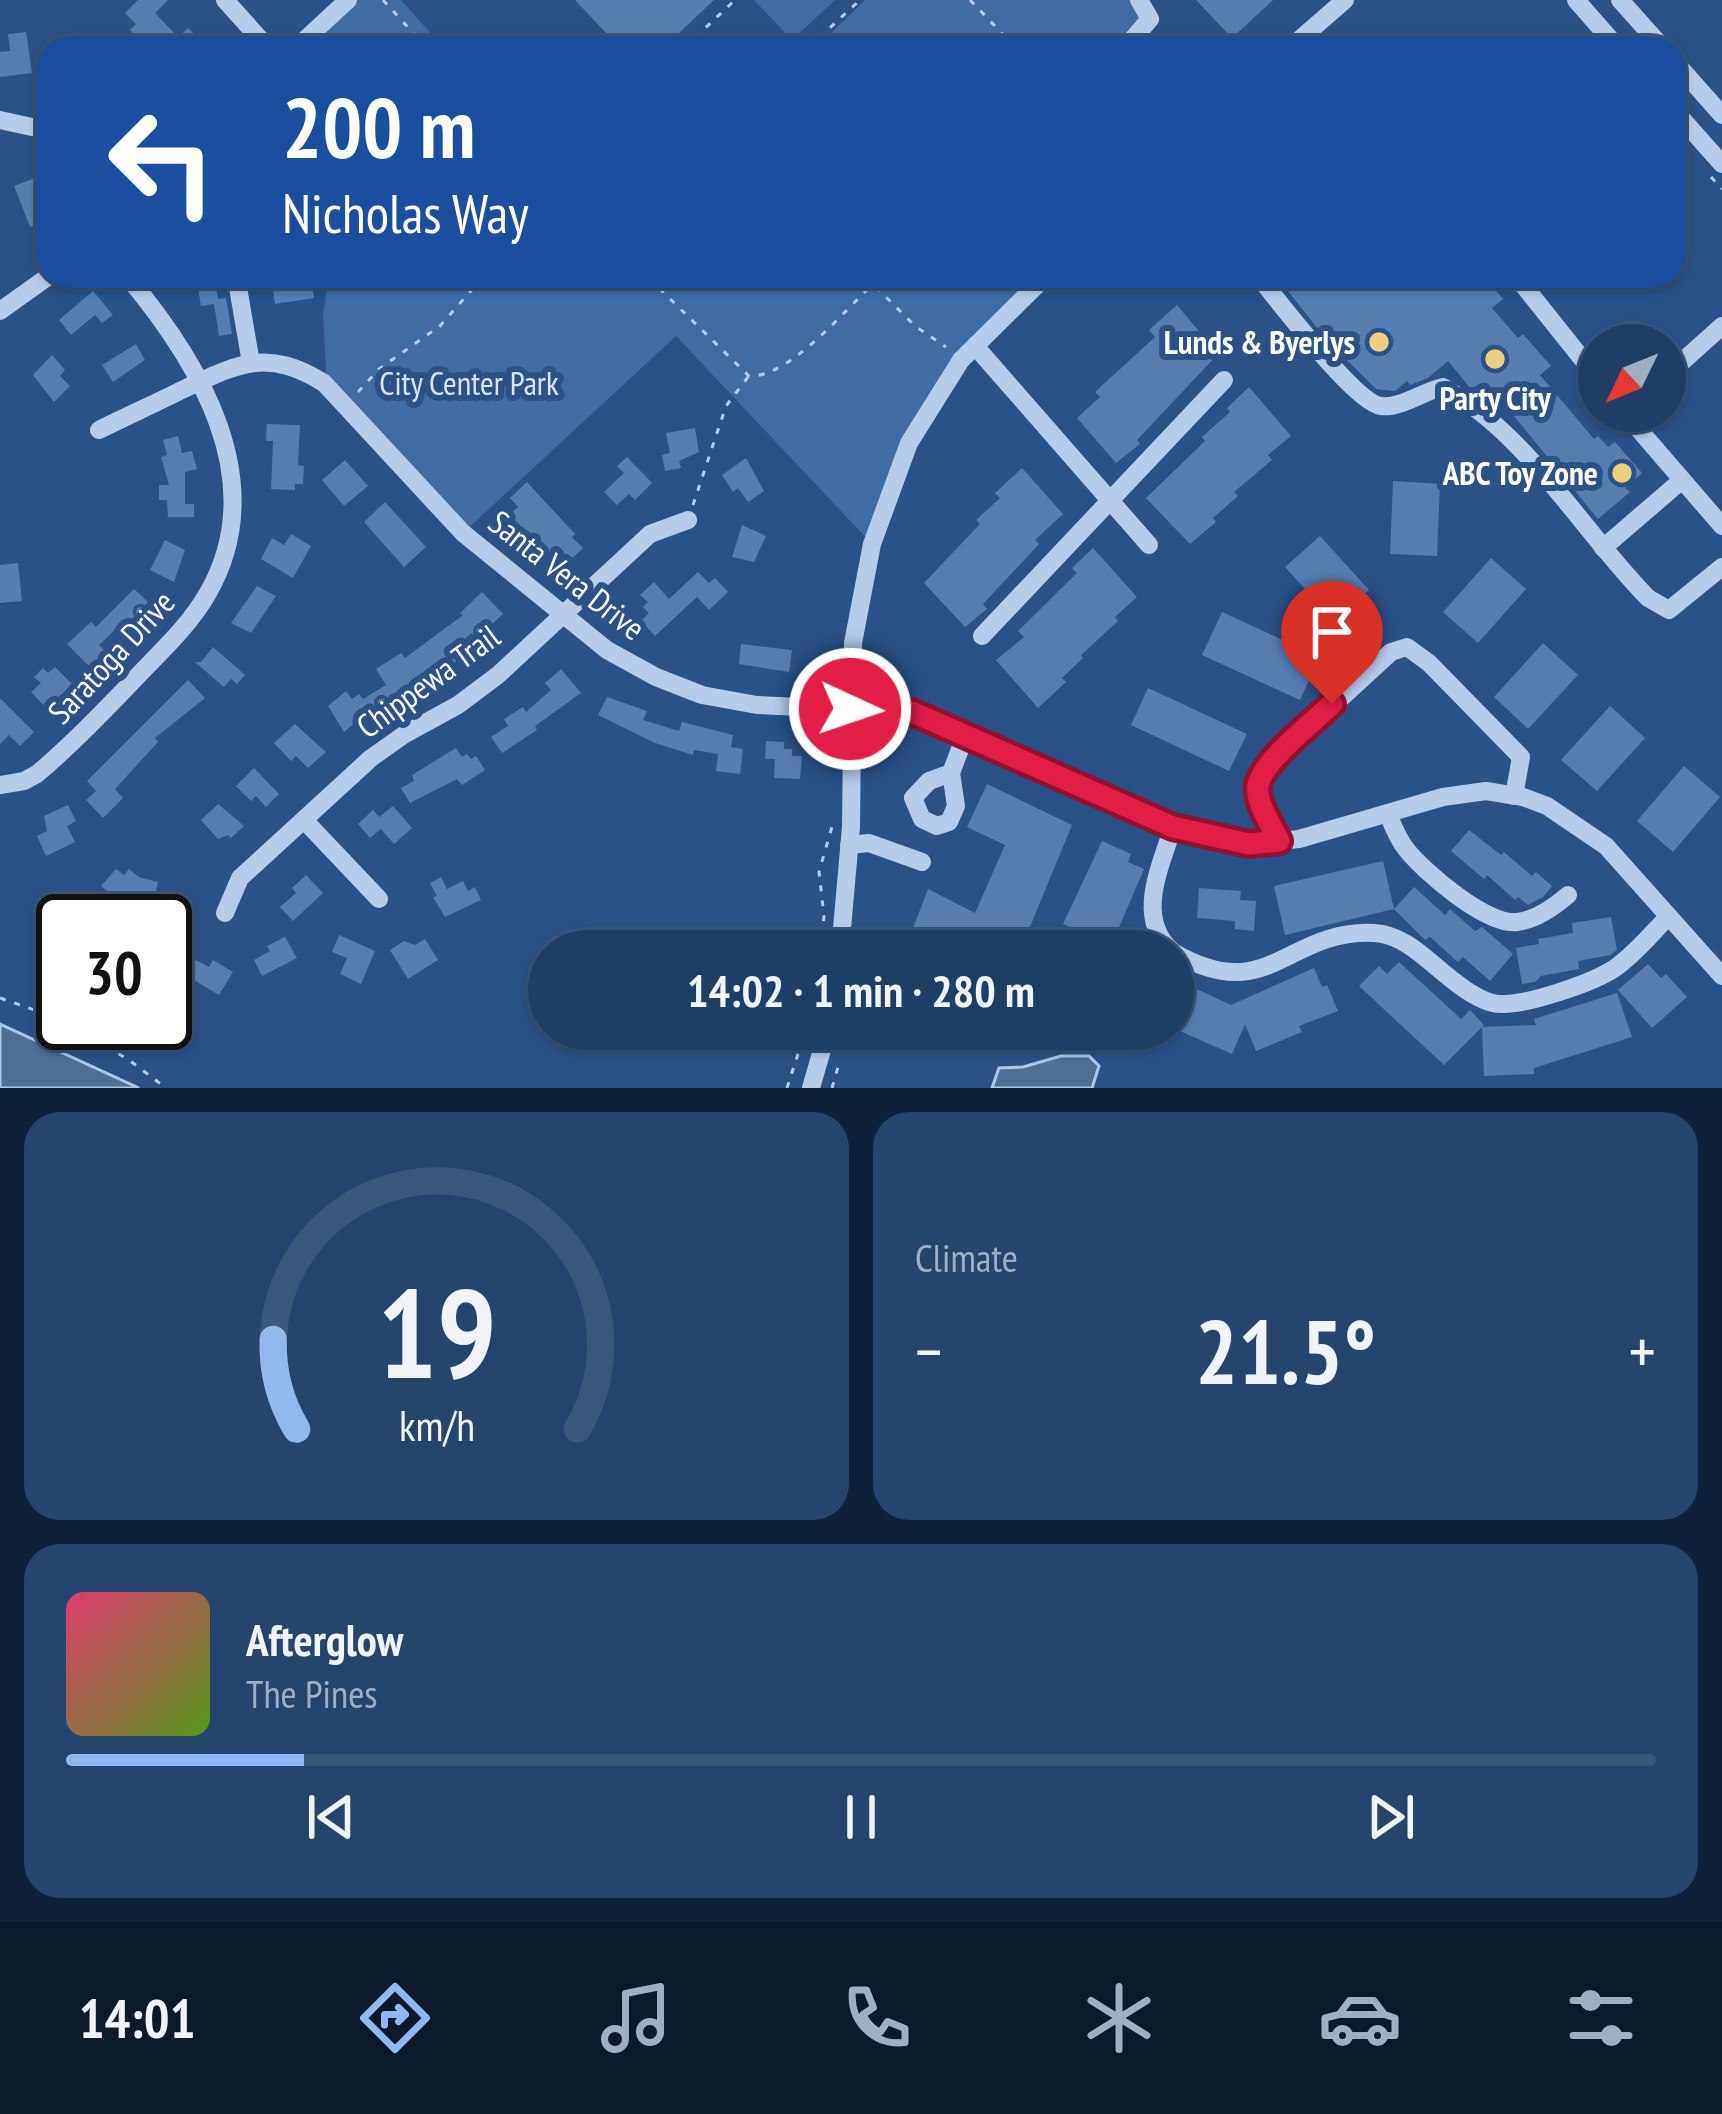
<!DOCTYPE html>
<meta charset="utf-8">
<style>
body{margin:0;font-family:"PT Sans Narrow",sans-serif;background:#27456c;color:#f1f3f6;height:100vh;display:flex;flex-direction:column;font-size:45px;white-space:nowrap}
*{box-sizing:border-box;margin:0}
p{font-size:39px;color:#a1aebf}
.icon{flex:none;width:66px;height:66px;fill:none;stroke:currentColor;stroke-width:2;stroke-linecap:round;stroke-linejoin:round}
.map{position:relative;height:1088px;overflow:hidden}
.details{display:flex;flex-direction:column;gap:24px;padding:24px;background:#112238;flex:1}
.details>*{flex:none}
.guide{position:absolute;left:36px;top:36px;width:1650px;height:252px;border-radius:36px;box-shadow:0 3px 9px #0004,0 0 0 3px #3c577a;background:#1a4fa0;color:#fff;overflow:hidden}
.needle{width:78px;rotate:227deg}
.controls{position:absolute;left:1578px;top:324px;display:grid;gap:24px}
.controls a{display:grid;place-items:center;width:108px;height:108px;border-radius:50%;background:#1f3e66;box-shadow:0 3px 9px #0004,0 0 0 3px #3c577a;font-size:60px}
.speed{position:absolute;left:36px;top:894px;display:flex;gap:24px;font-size:60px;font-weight:700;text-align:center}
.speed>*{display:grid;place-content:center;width:156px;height:156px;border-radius:50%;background:#1f3e66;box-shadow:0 3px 9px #0004,0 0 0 3px #3c577a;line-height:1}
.speed .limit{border:6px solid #111;border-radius:18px;background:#fff;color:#111}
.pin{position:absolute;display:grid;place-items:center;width:102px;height:102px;color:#fff;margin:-123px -51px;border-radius:50% 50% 50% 0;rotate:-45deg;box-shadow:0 0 12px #0007}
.pin .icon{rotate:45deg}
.me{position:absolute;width:132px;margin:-66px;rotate:93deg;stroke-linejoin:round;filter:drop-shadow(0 0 9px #0008)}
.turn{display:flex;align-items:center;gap:42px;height:252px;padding:0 48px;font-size:54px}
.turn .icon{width:156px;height:156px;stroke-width:2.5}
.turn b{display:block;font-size:84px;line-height:102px}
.big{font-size:90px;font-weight:700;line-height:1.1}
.details .tile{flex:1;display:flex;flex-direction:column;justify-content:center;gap:18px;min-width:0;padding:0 42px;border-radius:36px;background:#27456c}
.details .dial{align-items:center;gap:0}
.dial svg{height:312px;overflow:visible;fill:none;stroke:#3c577a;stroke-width:7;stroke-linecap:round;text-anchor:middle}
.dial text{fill:#f1f3f6;stroke:none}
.song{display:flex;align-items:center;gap:36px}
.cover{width:144px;height:144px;border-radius:18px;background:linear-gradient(135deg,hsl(340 70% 55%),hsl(90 70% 35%))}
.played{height:12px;border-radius:6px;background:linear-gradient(90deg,#90b9f0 15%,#3c577a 15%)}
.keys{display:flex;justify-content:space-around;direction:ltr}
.heat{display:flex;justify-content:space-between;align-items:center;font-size:66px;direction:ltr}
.details .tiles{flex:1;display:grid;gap:24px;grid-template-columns:1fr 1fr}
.tile:last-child{grid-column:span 2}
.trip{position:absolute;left:528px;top:930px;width:666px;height:120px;border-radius:60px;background:#1f3e66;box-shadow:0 3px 9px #0004,0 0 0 3px #3c577a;font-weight:700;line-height:120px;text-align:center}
.dock{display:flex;height:192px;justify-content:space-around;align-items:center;background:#0c1929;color:#a1aebf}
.dock .icon{width:84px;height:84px}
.dock .selected{color:#90b9f0}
.dock b{font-size:54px;color:#f1f3f6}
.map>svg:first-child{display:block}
.green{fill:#3e6ca4}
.water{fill:#506d93;stroke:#abc7e8;stroke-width:3}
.building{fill:#567eb1}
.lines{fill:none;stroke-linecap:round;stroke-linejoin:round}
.path{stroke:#b6cce8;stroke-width:3;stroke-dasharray:6 9;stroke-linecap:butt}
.minor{stroke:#b6cce8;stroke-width:18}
.route-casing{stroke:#92132f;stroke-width:30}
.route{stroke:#e11d48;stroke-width:21}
.poi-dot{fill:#efcf7d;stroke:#295288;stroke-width:4.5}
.labels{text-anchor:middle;stroke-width:12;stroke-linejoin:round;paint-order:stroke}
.poi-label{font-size:33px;font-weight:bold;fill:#fff;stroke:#295288;text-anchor:end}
.park-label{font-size:33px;fill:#d9e6f7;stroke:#295288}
.street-label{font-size:33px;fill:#fff;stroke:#295288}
</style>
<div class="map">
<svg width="1722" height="1088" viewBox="0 0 1722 1088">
<rect width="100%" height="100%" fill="#295288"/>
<g class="green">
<polygon points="348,0 401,0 444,48 296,48"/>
<polygon points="754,0 835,0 792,40"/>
<polygon points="865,0 1139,0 1150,19 1123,48 816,48"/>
<polygon points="329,276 1047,276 975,346 909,443 872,544 676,336 463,533 327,386 323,315"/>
</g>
<g class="water">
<polygon points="0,1024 139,1088 0,1088"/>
<polygon points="1061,1056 1089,1056 1099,1066 1092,1088 992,1088 999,1068 1023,1067"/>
</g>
<g class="building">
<polygon points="138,0 168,0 155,13 178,37 188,28 209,48 147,48 130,30 136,24 125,13"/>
<polygon points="575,0 714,0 663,48 620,48"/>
<polygon points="1196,0 1273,0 1232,38"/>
<polygon points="26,32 32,73 0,77 0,52 10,51 8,34"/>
<polygon points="48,173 48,205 43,207 48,220 30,227 14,186"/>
<polygon points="196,276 214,276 218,299 226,298 232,334 219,336 214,304 201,306"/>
<polygon points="271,276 311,276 314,298 275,304"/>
<polygon points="1276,276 1484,276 1503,299 1492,308 1518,338 1523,334 1551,366 1540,375 1594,439 1598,436 1608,447 1615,442 1642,473 1625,488 1630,492 1598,519 1505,405 1499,410 1471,389 1448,361 1428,378 1410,385 1407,381 1395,391 1376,389 1327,340"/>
<polygon points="93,291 113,315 102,323 95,315 71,335 59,320"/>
<polygon points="1177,305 1218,354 1137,440 1140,444 1116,463 1077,418 1100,397 1095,392 1155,337 1149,330"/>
<polygon points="136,344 145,360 113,382 102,365"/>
<polygon points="52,355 65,370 60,376 70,386 54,402 33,375"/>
<polygon points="1249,387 1291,436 1268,455 1272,460 1234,492 1238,496 1213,518 1216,522 1190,544 1146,498 1205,441 1202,437 1230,412 1227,408"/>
<polygon points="267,424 300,425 298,465 304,466 303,484 295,484 295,490 271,489 273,441 266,441"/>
<polygon points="695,428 699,452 679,461 681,468 665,471 662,455 670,453 666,433"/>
<polygon points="178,436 182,453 192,451 197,469 185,472 185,504 194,504 194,517 168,517 167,500 159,500 159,485 169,485 161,457 167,455 163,440"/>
<polygon points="627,457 652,483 635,500 629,494 617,505 604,492 624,473 617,466"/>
<polygon points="746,458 764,491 748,502 738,488 733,492 722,475"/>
<polygon points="345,460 368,486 344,506 322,480"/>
<polygon points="1022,468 1063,514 1035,540 1039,544 983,604 987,609 965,627 924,583 980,524 976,520 1000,498 995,493"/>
<polygon points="1393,481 1440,484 1437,556 1390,554"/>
<polygon points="527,482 575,534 572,537 583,548 568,562 557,551 552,556 509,515 518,507 510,498"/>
<polygon points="385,502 426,547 404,567 364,522"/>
<polygon points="742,525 766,536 754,562 732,557"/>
<polygon points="291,534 311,546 293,578 261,559 272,538 284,545"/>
<polygon points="1320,536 1369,590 1334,621 1285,567"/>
<polygon points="165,540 185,550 174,582 150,570"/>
<polygon points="1093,548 1137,597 1115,617 1118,621 1081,655 1083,658 1062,678 1066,682 1038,708 996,660 1024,637 1018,631 1077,573 1072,568"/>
<polygon points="1491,558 1526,589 1478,643 1443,612"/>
<polygon points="18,563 22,601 0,603 0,565"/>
<polygon points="698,572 709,583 715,578 728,592 709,610 697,597 655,636 641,621 649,613 643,607 648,602 640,595 654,582 669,599"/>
<polygon points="257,586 276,596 251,633 231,623"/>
<polygon points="134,589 148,602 138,611 146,619 132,633 122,623 99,645 109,655 93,670 67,644 91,622 96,627"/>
<polygon points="482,592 503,614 492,624 496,629 481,643 472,633 450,650 458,660 438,675 434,669 384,705 381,701 344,732 328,706 346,691 352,699 359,694 363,699 386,685 376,669 401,653 405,658 463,615 460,613"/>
<polygon points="1222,612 1320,657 1300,700 1202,655"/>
<polygon points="1543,643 1578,675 1528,729 1494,697"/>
<polygon points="741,644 792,650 789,672 739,664"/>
<polygon points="213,647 245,675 237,684 231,679 224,687 195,662 201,662"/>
<polygon points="55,667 72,684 59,697 64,702 52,714 31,692 41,683 34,677 43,668 48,673"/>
<polygon points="561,669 581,693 535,726 537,730 502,753 491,737 508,726 504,719 523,707 526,712 551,690 545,683"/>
<polygon points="188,680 205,698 155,738 158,742 115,789 123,798 103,818 86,800 96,791 87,781"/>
<polygon points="1148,688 1247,734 1229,771 1131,725"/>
<polygon points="607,697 647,711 643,720 679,731 682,722 733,735 731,747 743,749 740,774 716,771 718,754 694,750 693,755 655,743 598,715"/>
<polygon points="0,698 34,732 20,746 9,735 0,744"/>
<polygon points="1610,706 1645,738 1597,791 1561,760"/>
<polygon points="295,724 326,752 308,768 296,756 291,761 274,743"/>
<polygon points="766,741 784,742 784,749 792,749 792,756 802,756 800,779 774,778 775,759 765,759"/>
<polygon points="456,748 462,757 467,754 471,759 476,756 485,770 462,785 457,779 410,803 401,788 414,781 412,775"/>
<polygon points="1684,766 1720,797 1673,852 1637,821"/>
<polygon points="254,768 279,794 266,807 256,796 251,801 236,786"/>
<polygon points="987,784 1072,825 1020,951 943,951 910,936 928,889 975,913 1005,845 967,827"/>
<polygon points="218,804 244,826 231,838 228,835 218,839 201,820"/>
<polygon points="68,805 76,821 67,826 75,842 46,856 37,836 47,831 44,816"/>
<polygon points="393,806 412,828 394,844 381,829 370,838 358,824 373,810 379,817"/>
<polygon points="1469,830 1501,855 1504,852 1532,876 1536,872 1552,886 1543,897 1528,905 1518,897 1515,900 1487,875 1484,879 1451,851"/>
<polygon points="1102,841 1131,854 1128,862 1144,869 1111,946 1063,924"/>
<polygon points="1383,861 1394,909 1414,887 1445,915 1450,909 1475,931 1482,927 1513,954 1490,981 1463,957 1458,962 1430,937 1425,940 1394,909 1285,935 1274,886"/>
<polygon points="116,869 124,875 129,869 139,877 158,882 154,900 128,895 121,903 101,886"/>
<polygon points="306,875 323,893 293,921 280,907 296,893 292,888"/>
<polygon points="441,877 447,889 463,881 468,891 475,887 481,900 445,917 433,897 437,896 430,883"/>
<polygon points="1199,888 1241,891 1240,900 1256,901 1254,931 1235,929 1235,921 1197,918"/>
<polygon points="1611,917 1617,950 1610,955 1578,961 1579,969 1541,976 1535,982 1522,984 1516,948 1539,944 1538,939 1573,933 1572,923"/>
<polygon points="339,935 375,951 361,984 340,974 347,958 332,952"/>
<polygon points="285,937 297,958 262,976 254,960 270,951 267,946"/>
<polygon points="425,939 438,960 408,979 390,950 404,941 415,945"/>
<polygon points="196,960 209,967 213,960 233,972 219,995 187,976"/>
<polygon points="1399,962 1461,1019 1470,1010 1484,1025 1444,1065 1359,986 1379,966 1387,974"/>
<polygon points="1648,964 1661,978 1666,974 1687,997 1652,1028 1618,990"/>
<polygon points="1314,968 1322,987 1327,985 1338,1011 1299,1026 1302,1032 1256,1051 1245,1024 1232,1054 1173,1028 1173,978 1231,1005"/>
<polygon points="1617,993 1632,1037 1534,1068 1534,1074 1484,1076 1482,1027 1536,1025 1534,1019"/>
</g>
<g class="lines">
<g class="path">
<polyline points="383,0 427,48"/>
<polyline points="970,0 1016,48"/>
<polyline points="684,48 735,0"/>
<polyline points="808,48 860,0"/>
<polyline points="1711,177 1722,189"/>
<path d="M651 276 662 291 749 376C789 378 844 311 873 284"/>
<polyline points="865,276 915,326 946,347"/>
<polyline points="358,392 379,369 440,326 484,276"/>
<polyline points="693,505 726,406 748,377"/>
<polyline points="820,951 824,916 819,872 833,823"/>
<polyline points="0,998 63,1020"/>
<polyline points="67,1023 129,1060 166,1088"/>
<polyline points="787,1088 806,1029"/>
<polyline points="832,1088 840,1060"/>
</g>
<g class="minor">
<polyline points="225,0 268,48"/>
<polyline points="1576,0 1618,48"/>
<polyline points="1620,0 1663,48"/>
<polyline points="296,48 348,0"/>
<polyline points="1125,48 1150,19 1139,0"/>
<polyline points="1290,48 1345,0"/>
<polyline points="1674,61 1722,115"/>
<polyline points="1674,110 1722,164"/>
<polyline points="0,120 32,127"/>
<polyline points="236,276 251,363"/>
<path d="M1258 276C1278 300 1355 403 1381 406 1399 409 1424 391 1443 387 1530 436 1580 529 1648 598L1669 610 1722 567"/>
<polyline points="1516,276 1599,380"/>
<polyline points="0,311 49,276"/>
<polyline points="975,346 1149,545"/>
<polyline points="1665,377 1722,326"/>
<polyline points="1623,411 1722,526"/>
<path d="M99 430C127 416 156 403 184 389 239 363 268 348 324 383L463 533 607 650 656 677 702 695 757 705 912 712 1173 827 1249 844 1299 839 1443 797 1486 791 1523 797 1547 806 1606 846 1722 976"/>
<polyline points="1603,548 1682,480"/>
<polyline points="982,636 1224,380"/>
<polyline points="951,773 929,781 913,798 922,819 937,826 949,822 956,806 951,773 965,736"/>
<path d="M0 785 24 781 37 774C70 746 100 715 130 684 157 655 188 628 208 593 272 481 199 362 127 276"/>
<path d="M1388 814C1393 826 1398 839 1406 849 1424 872 1487 926 1517 922 1536 920 1554 907 1568 895"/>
<polyline points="304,820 379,899"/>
<path d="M1279 841C1266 811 1251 798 1267 766L1391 652 1407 647 1429 663 1521 757 1514 796"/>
<polyline points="849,845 869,843 922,862"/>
<polyline points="225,913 240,878 371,758 405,734 458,705 498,675 650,534 688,520"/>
<polyline points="840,951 851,827 853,643 872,544 909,443 961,360 1046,276"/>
<path d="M1172 951C1135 918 1160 868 1173 827"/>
<path d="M1173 952C1270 1008 1285 929 1374 933 1407 934 1433 967 1459 985 1471 994 1487 1004 1501 1004 1527 1005 1593 983 1615 968 1635 954 1651 934 1668 917"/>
<polyline points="811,1088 828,1029"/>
</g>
</g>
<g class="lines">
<g class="route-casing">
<path id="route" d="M850 709 912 712 1173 827 1249 844 1279 841C1272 826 1255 802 1258 785 1263 761 1313 722 1332 704"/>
</g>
<use href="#route" class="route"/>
</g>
<g class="poi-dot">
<circle cx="1379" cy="342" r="12"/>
<circle cx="1495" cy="359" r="12"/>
<circle cx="1622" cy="473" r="12"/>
</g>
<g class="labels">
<g class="poi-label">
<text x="1355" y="354">Lunds &amp; Byerlys</text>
<text x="1495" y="410" text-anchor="middle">Party City</text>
<text x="1598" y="485">ABC Toy Zone</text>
</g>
<g class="park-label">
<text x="469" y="395">City Center Park</text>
</g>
<g class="street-label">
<text transform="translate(567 575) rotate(38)" y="12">Santa Vera Drive</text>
<text transform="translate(111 657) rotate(-47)" y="12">Saratoga Drive</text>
<text transform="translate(428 681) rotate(-36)" y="12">Chippewa Trail</text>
</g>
</g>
</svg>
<div class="controls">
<a><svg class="needle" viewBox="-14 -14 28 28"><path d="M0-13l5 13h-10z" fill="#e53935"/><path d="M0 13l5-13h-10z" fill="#a1aebf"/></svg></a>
</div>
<div class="speed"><div class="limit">30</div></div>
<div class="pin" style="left:1332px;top:704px;background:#d93025"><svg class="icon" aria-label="arrive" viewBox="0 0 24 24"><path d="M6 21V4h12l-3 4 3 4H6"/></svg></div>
<svg class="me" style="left:850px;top:709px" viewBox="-20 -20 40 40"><circle r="17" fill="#e11d48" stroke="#fff" stroke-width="3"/><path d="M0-11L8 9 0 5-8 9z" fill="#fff"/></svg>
<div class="trip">14:02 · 1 min · 280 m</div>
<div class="guide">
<div class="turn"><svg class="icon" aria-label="left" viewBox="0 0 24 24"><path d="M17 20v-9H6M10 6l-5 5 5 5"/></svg><div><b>200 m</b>Nicholas Way</div></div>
</div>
</div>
<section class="details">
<div class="tiles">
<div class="tile dial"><svg viewBox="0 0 100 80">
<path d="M14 69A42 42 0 1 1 86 69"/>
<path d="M14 69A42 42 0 0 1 8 46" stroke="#90b9f0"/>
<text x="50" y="56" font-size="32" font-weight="700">19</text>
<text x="50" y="72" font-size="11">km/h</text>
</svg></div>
<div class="tile"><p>Climate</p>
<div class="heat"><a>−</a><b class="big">21.5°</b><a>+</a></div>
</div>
<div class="tile">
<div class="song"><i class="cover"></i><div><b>Afterglow</b><p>The Pines</p></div></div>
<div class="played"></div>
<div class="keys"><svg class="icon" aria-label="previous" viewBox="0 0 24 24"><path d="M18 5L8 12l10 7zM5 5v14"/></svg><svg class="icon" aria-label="pause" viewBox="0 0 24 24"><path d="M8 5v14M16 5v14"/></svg><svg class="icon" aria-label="next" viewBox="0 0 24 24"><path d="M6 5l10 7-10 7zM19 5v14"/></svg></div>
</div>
</div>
</section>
<nav class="dock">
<b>14:01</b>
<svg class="icon selected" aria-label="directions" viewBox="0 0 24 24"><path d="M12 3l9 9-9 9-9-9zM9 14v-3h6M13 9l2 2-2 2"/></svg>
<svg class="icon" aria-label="music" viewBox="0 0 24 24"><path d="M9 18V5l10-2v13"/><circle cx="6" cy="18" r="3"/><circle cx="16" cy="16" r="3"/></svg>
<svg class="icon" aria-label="phone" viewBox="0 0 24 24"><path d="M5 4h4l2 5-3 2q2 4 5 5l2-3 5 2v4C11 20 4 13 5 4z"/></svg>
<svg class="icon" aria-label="climate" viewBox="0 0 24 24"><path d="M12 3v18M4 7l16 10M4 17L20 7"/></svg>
<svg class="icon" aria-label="car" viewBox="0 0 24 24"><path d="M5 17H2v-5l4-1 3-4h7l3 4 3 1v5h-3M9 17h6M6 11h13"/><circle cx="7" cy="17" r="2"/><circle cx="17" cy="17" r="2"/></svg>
<svg class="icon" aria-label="filters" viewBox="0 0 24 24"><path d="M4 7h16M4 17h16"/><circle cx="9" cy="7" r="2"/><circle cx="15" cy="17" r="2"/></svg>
</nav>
